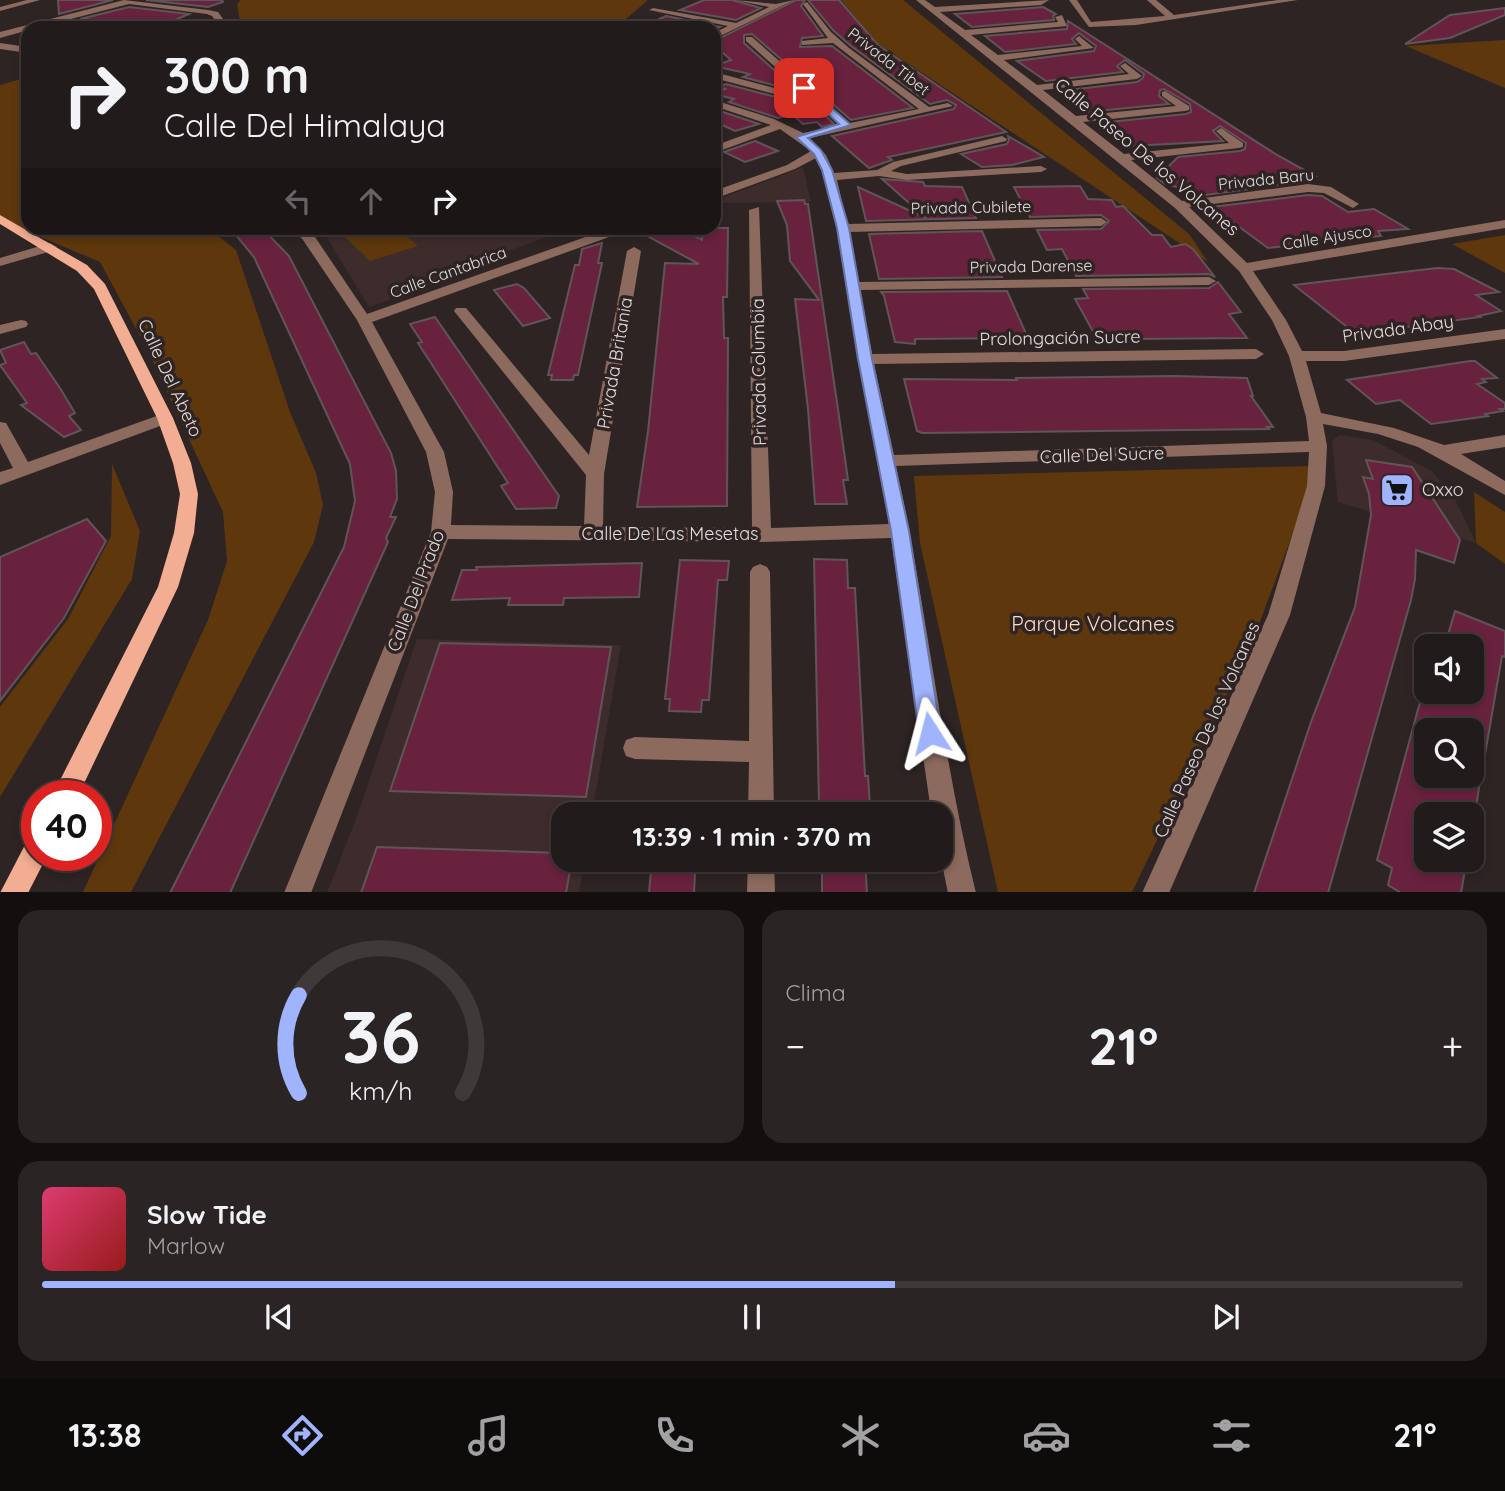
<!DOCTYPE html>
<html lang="es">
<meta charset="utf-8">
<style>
body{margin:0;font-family:Quicksand,sans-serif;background:#2a2424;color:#f1f3f6;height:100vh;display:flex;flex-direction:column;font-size:26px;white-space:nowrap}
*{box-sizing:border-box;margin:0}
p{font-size:23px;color:#a2a1a3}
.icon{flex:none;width:38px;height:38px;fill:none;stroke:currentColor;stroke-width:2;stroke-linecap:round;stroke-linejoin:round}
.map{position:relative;height:892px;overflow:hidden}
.panel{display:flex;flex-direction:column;gap:18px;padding:18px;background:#130f0f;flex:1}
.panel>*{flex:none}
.hud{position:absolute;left:21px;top:21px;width:700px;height:214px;border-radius:21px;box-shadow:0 4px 10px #0003,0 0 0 2px #3f393a;background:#221b1b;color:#f1f3f6;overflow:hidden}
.fabs{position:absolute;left:1414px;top:634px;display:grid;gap:14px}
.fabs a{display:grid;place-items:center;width:70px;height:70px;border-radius:14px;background:#221b1b;box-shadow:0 4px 10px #0003,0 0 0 2px #3f393a;font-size:35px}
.speed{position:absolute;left:21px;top:780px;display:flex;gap:14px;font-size:35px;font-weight:700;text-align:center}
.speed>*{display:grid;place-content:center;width:91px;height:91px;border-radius:50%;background:#221b1b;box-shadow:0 4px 10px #0003,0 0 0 2px #3f393a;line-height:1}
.speed .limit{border:10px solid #d22;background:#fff;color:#111}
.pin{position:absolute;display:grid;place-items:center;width:60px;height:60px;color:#fff;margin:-30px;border-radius:14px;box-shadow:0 4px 10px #0006}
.me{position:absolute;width:77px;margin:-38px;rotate:351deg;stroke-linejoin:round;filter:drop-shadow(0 0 5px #0008)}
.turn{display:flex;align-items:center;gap:24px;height:147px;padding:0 28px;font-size:32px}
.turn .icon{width:91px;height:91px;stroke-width:2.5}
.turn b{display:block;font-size:49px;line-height:60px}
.lanes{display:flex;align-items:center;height:66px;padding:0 28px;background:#0003;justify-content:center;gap:35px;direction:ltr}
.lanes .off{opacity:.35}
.big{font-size:52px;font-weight:700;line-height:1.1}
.panel .widget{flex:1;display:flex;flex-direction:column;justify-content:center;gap:10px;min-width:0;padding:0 24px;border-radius:21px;background:#2a2424}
.panel .dial{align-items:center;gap:0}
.dial svg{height:182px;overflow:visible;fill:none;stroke:#3f393a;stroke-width:7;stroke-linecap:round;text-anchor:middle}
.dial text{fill:#f1f3f6;stroke:none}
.song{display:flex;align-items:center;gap:21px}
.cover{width:84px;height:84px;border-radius:10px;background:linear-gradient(135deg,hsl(340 70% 55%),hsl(0 70% 35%))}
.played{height:7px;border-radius:4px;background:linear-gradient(90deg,#a0b3fd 60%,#3f393a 60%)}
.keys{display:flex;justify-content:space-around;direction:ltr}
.heat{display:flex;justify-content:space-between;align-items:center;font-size:38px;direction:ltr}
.panel .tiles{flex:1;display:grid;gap:18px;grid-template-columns:1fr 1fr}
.widget:last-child{grid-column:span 2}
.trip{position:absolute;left:551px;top:802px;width:402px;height:70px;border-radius:21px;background:#221b1b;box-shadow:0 4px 10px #0003,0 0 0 2px #3f393a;font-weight:700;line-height:70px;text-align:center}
.menu{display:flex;height:112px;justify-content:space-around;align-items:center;background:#0e0b0b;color:#a2a1a3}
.menu .icon{width:49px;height:49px}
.menu .selected{color:#a0b3fd}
.menu b{font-size:32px;color:#f1f3f6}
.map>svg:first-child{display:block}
.built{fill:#3d2c2b}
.green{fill:#5e380c}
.building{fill:#69223e;stroke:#5f5558;stroke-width:2}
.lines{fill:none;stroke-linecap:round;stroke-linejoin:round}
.minor{fill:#8c6a5d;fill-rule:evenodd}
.major{fill:#f2ad92;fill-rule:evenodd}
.route{fill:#a0b3fd;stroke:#6874a4;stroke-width:2}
.labels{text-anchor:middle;stroke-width:7;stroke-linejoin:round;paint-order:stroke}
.far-street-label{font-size:16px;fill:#e3dcdc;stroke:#2e2424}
.street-label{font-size:18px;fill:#e3dcdc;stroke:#2e2424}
.poi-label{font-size:18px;fill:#e3dcdc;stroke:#2e2424;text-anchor:start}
.near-park-label{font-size:21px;fill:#fddbbe;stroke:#2e2424}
</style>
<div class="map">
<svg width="1505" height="893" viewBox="0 0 1505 893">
<rect width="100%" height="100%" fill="#2e2424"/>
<g class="built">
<polygon points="803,167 811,202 714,203 714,201"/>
<polygon points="321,228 586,228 568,235 553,235 483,260 477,267 369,307"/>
<polygon points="1340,435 1373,440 1432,471 1455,499 1476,543 1338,502 1332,441"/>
<polygon points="417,639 621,645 592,814 564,814 564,859 585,859 579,892 327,893 357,816"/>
</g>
<g class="green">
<polygon points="241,0 648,0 620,24 604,28 241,28 237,4"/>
<polygon points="841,0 903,0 1189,234 1208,262 877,43"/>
<polygon points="1505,40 1505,88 1406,46"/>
<polygon points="28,77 28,228 208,228 236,250 290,412 316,473 323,505 314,542 131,892 83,892 208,620 227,561 223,512 147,349 100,262 36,235 0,216 0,85"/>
<polygon points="336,228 397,228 418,246 370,261"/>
<polygon points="1505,235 1505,273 1452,244"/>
<polygon points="112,464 140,531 132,579 0,797 0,707 68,619 111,536"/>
<polygon points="1314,466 1311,484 1254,638 1132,892 998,892 920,543 914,476"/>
<polygon points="1474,492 1505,512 1505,564 1476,543"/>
</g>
<g class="building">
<polygon points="58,0 113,0 59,14"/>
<polygon points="146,0 222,0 223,2 208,7"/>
<polygon points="704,0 732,0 761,8 736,20 680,10"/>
<polygon points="796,0 805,0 801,6 823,36 802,38 800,47 832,46 913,108 851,120 752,34 744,35 744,43 799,92 743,77 750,74 714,66 731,60 714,45 714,41"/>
<polygon points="808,0 839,0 878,45 1006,132 888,157 892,160 869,168 832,136 954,109 956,105 947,100 930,104 851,46 833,30"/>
<polygon points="129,7 189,14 163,25 80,19"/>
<polygon points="1043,7 1056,14 1053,16 1054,20 972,27 955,14"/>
<polygon points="1505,8 1505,15 1450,38 1405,44 1450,15"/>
<polygon points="666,16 720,27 714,30 639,28"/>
<polygon points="1068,21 1277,155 1315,176 1294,177 1301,182 1198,196 1189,190 1165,184 1157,178 1178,157 1240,151 1245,149 1246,143 1220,126 1213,131 1223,141 1131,146 1100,123 1186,114 1191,112 1190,104 1164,89 1160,90 1159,96 1169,104 1086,112 1060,91 1137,82 1143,78 1144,74 1125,60 1117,66 1123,72 1046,81 1017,61 1094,51 1096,46 1079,33 1072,39 1076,44 1005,52 985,36 1067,29"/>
<polygon points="726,84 818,108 834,124 822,127 817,122 803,124 792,114 778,118 729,102 734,99 714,94 725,89 718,87"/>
<polygon points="714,109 759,124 735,131 714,121"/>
<polygon points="1008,136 1044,157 1012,165 982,167 961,154 1007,144 1009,140"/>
<polygon points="755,141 778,151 745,162 724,152"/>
<polygon points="882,179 923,182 925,186 962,187 976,218 866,221 858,187 926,218"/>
<polygon points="1080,186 1088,199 1112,200 1116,207 1123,206 1152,235 1162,235 1171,247 1185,244 1193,249 1215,277 1209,274 1076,276 1062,249 1047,250 1037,230 1101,229 1109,221 1101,215 1030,217 1014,187"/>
<polygon points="1308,195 1322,196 1348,212 1374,209 1408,229 1378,231 1381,236 1268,248 1212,207"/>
<polygon points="804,200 805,204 808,204 839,416 848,480 843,480 847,504 815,504 808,409 795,299 819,300 790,261 787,225 777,201"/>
<polygon points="230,228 262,228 289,256 391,453 396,471 397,499 390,517 396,517 386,538 388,542 230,893 170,893 344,547 355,501 350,464 254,257"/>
<polygon points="668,228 679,228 702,240 703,228 728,228 727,297 723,297 724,338 728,338 727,506 637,507 648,431 665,263 699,264 647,236"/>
<polygon points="982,231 1002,277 879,279 869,234"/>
<polygon points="602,243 598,263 602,263 578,375 574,375 573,380 551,380 552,375 548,375 575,265 579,265 582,249"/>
<polygon points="1437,268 1454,269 1499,292 1476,295 1501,311 1478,316 1480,317 1356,334 1294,285"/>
<polygon points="1218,282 1241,312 1229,314 1247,338 1131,339 1095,335 1075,299 1088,298 1083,289 1209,288"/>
<polygon points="517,284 524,288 550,318 523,326 494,290"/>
<polygon points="1007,291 1028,338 915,339 915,344 895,342 884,296 881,292"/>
<polygon points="435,317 559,496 556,508 516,509 501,486 508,483 418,343 422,342 410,324"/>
<polygon points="24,342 31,354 36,353 60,388 75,413 69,416 81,430 64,437 21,405 27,403 0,365 6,363 0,350"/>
<polygon points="1470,361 1475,361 1497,378 1482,379 1486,382 1477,384 1505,403 1505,409 1500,409 1503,411 1485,414 1488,416 1431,424 1400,400 1376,404 1347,380"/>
<polygon points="1175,376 1247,378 1253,396 1251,396 1273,427 1267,427 1269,429 922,433 917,431 904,379 1017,380 1016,378"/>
<polygon points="1366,460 1412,467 1460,540 1454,563 1416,550 1415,579 1411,600 1328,893 1254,893 1311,722 1355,607 1371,515 1369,494 1363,477 1373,479"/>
<polygon points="87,519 106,541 64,618 0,701 0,557"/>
<polygon points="814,559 847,560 848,588 855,588 865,776 868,776 870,806 862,806 863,814 828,814 828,805 819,805"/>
<polygon points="680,560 729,561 727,580 718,580 709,700 702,700 701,712 669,711 670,699 665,699"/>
<polygon points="642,563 639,597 564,598 563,605 508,605 510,598 452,600 462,570 477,570 476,567"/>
<polygon points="1455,611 1505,631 1505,657 1502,656 1482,772 1472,771 1472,730 1426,730 1426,775 1481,775 1475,814 1426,814 1426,859 1467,859 1461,893 1401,893 1388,885 1392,868 1377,860 1423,691 1472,691 1472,646 1464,646 1447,638"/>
<polygon points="440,643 611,647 586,797 390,791"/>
<polygon points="377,847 564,853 564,859 572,859 566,893 361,893"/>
<polygon points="652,859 689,859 687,873 695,873 694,893 649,893"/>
<polygon points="822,859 865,859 867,893 822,893"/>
</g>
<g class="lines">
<g class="minor">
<polygon points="27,0 40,0 0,11 0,7"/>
<path d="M124 0 208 10 218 12 226 23 219 25 212 16 207 14 129 4 67 20 114 28C99 28 72 30 61 21L0 38V32Z"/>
<polygon points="735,0 776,4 794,0 714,39 714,33 728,26 649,10 653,8 736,23 769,7"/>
<path d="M916 0H925L935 7 1049 0 1041 5 940 12 965 30 1058 22 1055 17 1062 15 1067 26 971 35 998 55 1082 46 1075 39 1079 36 1094 48 1004 60 1037 85 1129 74 1120 66 1125 63 1142 76 1137 79 1043 90 1076 116 1176 106 1162 96V92L1165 91 1189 106V110L1185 111 1083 122 1124 154 1229 143 1216 131 1221 128 1243 143V147L1239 148 1131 160 1182 201 1308 184 1331 187 1359 204 1353 208 1324 193 1308 192 1189 207 1247 263 1505 220V228L1253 271 1286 320 1302 351H1344L1505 329V339L1344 361H1306L1321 413 1394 428 1444 445 1505 435V447L1461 454 1505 481V495L1418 447 1378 434 1323 424 1327 446 1325 486 1290 615 1169 893H1142L1268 615 1307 486 1309 452 896 466C927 608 941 752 976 893H948L941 859 942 814H932L930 804 891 538 762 542 448 539 311 893H284L431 532 435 492 426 452 357 320 303 240 292 228H305L313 234 367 314 611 228H628L626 231 372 322 444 452 453 492 451 525 584 526 586 475 454 311 456 308H466L589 455 627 251 634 247 641 251 604 474 603 527 752 528 749 210 759 207 771 528 889 524C879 461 864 398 854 335 845 286 839 201 816 158L795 169 714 199V191L787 165 811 151 780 129 714 153V146L771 125 714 106V100L774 119 803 133 840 126 819 106 714 78V72L809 97 746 41V37H752L850 123 919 109 833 43 802 45V41L828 38 803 4 807 2 831 32 849 48 929 107 948 103 953 106 810 138 826 155 834 173 877 170 893 162 1002 136 1007 139 1006 141 901 166 891 171 907 174 1041 166 1047 169 1041 172 907 180 879 176 837 180 847 224 1101 218 1107 222 1101 226 849 232 859 282 1209 277 1216 281 1209 285 860 290 872 354 1256 349 1264 354 1256 359 874 364 894 455 1309 441 1306 417 1289 356 1272 320 1239 271 1175 208Z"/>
<polygon points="1069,0 1077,0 1091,22 1165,16 1147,0 1156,0 1174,15 1278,0 1298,0 1136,25 1089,27"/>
<polygon points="0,43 28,47 28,53 0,49"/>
<polygon points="50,243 57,247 55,250 0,266 0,258"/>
<polygon points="21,320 26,321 28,324 26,327 0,334 0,325"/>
<polygon points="165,413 173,418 171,422 0,485 0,472 13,468 0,443 0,422 6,423 28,462"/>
<polygon points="760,564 767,567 770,572 774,814 748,814 749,762 635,759 626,756 623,748 626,740 635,737 749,741 750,572 753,567"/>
<polygon points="748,859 774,859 775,893 747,893"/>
</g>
<g class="major">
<polygon points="0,215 87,265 105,284 173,418 191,463 198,494 194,533 178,587 78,796 52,796 158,587 174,533 180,494 173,463 157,418 94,289 77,271 0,224"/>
<polygon points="37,835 37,856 47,856 28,893 0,893 28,839"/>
</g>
</g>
<polygon class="route" points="801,86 807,86 851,125 808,138 821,150 832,170 849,228 872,359 909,531 941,733 937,739 930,742 922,739 919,733 891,531 858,359 837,228 822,170 814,154 796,137 839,124 801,89"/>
<defs>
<g id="supermarket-square" transform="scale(1.75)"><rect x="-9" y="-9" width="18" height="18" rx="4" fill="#a0b3fd" stroke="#2e2424"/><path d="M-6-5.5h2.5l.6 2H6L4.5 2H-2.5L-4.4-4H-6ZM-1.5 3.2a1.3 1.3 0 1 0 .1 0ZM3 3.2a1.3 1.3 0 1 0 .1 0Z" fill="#111"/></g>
</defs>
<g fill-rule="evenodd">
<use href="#supermarket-square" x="1397" y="490"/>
</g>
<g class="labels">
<g class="far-street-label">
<text transform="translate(889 61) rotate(38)" y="6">Privada Tibet</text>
<text transform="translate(1266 179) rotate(-6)" y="6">Privada Baru</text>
<text transform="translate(971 207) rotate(-1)" y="6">Privada Cubilete</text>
<text transform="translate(1327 237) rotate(-9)" y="6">Calle Ajusco</text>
<text transform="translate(1031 266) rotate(-1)" y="6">Privada Darense</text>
<text transform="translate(448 272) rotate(-20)" y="6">Calle Cantabrica</text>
</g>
<g class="street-label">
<text transform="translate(1147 157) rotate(40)" y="6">Calle Paseo De los Volcanes</text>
<text transform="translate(1398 329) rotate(-8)" y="6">Privada Abay</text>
<text transform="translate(1060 338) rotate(-1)" y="6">Prolongación Sucre</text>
<text transform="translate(615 363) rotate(-80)" y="6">Privada Britania</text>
<text transform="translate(759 372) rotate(-91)" y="6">Privada Columbia</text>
<text transform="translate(170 378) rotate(65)" y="6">Calle Del Abeto</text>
<text transform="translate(1102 455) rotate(-2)" y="6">Calle Del Sucre</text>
<text x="670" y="540">Calle De Las Mesetas</text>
<text transform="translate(416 591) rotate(-69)" y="6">Calle Del Prado</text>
<text transform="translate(1207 730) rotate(-66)" y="6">Calle Paseo De los Volcanes</text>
</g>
<g class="poi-label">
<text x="1422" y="496">Oxxo</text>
</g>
<g class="near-park-label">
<text x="1093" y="631">Parque Volcanes</text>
</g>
</g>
</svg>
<div class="fabs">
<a><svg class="icon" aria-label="sound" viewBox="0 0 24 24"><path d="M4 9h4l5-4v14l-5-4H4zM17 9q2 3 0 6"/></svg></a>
<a><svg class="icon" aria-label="search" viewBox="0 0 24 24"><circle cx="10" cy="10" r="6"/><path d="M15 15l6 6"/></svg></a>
<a><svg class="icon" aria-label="layers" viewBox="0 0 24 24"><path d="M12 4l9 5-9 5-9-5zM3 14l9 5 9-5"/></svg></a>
</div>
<div class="speed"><div class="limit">40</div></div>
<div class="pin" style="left:804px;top:88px;background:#d93025"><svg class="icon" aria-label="arrive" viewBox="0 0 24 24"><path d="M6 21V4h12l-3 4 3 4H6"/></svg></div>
<svg class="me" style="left:930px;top:733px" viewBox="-20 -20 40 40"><path d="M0-17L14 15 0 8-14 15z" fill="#a0b3fd" stroke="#fff" stroke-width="4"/></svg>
<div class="trip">13:39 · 1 min · 370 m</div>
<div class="hud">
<div class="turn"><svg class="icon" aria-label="right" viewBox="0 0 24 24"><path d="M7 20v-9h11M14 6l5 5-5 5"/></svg><div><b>300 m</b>Calle Del Himalaya</div></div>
<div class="lanes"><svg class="icon off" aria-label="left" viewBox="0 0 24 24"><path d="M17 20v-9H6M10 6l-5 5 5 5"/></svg><svg class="icon off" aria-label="ahead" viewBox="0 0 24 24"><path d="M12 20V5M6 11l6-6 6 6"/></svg><svg class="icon" aria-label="right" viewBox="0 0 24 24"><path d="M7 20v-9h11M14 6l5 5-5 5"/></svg></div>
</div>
</div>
<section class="panel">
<div class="tiles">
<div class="widget dial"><svg viewBox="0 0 100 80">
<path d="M14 69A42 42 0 1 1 86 69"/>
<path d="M14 69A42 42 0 0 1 14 26" stroke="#a0b3fd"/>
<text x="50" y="56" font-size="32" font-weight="700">36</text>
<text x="50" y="72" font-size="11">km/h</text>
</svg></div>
<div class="widget"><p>Clima</p>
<div class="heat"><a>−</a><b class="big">21°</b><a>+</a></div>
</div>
<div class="widget">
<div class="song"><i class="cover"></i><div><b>Slow Tide</b><p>Marlow</p></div></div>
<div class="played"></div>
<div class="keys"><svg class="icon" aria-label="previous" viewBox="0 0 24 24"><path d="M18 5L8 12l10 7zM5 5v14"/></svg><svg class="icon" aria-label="pause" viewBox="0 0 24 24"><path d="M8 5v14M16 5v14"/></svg><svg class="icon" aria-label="next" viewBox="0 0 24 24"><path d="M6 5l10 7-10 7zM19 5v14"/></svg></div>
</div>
</div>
</section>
<nav class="menu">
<b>13:38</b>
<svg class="icon selected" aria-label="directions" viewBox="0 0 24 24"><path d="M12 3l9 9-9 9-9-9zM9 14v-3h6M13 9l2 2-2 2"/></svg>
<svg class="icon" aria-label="music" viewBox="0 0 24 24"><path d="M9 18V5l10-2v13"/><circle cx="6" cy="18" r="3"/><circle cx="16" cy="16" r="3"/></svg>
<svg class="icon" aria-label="phone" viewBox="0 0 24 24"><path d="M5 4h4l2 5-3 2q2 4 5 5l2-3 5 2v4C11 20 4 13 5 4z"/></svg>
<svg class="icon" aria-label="climate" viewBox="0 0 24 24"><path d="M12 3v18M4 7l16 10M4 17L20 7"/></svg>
<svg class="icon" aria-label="car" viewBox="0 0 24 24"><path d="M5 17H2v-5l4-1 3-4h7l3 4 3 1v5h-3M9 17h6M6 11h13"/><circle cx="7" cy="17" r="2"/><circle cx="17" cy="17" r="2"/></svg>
<svg class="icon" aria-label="filters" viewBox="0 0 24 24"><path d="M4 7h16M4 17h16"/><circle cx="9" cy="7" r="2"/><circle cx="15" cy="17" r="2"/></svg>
<b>21°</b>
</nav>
